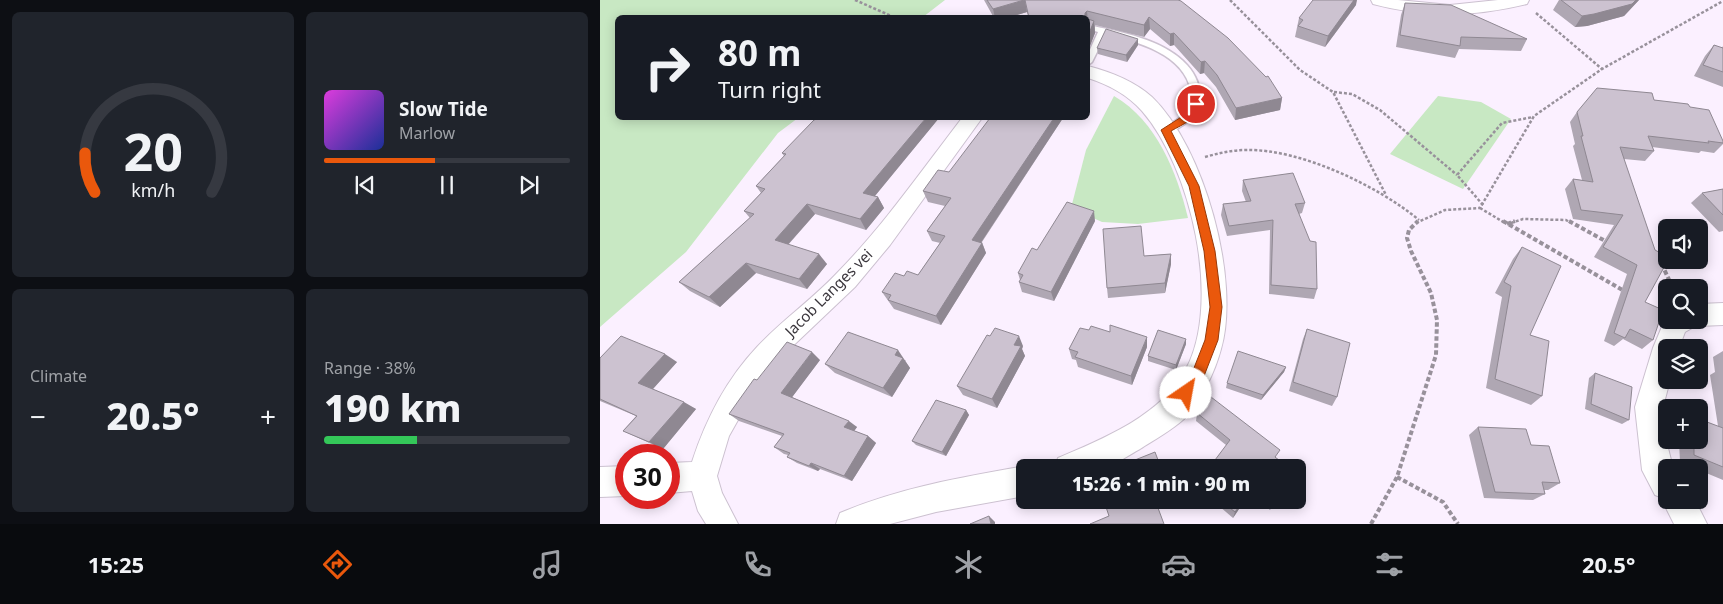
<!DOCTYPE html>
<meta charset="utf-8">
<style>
body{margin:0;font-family:"Noto Sans",sans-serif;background:#20242c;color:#f1f3f6;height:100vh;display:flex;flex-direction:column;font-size:19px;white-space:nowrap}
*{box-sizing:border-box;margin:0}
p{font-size:16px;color:#9ea1a6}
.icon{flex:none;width:28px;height:28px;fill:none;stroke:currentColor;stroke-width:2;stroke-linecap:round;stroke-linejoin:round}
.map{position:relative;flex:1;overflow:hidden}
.drawer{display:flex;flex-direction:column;gap:12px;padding:12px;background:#0d0f14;width:600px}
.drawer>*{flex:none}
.top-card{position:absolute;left:15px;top:15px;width:475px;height:105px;border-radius:8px;box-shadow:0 2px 12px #0003;background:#171b24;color:#f1f3f6;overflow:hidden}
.fabs{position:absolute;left:1058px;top:219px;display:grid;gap:10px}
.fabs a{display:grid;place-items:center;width:50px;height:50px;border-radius:8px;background:#171b24;box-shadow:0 2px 12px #0003;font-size:25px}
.speed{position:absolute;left:15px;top:444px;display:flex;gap:10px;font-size:25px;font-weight:700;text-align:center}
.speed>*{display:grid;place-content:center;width:65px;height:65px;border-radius:50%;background:#171b24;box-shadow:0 2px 12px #0003;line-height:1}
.speed .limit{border:8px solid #d22;background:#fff;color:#111}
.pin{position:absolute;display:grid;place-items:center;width:42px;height:42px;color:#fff;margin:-21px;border:2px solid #fff;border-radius:50%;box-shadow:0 1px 5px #0007}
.me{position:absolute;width:55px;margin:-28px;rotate:33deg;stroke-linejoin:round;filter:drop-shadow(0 0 4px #0008)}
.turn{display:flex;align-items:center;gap:18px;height:105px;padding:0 20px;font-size:22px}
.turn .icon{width:65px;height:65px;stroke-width:2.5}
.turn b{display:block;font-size:35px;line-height:42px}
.big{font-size:38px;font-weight:800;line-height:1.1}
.drawer .tile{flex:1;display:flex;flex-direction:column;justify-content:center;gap:8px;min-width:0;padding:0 18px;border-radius:8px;background:#20242c}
.drawer .dial{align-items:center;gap:0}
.dial svg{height:130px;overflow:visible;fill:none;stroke:#363941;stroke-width:7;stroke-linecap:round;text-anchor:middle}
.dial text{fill:#f1f3f6;stroke:none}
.song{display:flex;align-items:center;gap:15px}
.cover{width:60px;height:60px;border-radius:8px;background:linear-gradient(135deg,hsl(300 70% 55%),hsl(230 70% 35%))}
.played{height:5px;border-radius:2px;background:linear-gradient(90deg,#ea580c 45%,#363941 45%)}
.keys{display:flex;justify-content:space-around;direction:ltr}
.heat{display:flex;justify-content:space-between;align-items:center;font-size:28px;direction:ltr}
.charge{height:8px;border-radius:4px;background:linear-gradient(90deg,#34c759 38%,#363941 0)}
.drawer .tiles{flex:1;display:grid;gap:12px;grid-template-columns:repeat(2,1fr)}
.trip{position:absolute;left:416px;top:459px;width:290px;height:50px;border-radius:8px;background:#171b24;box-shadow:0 2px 12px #0003;font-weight:800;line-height:50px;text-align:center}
.dock{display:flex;height:80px;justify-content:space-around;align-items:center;background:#090b0e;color:#9ea1a6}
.dock .icon{width:35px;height:35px}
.dock .active{color:#ea580c}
.dock b{font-size:22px;color:#f1f3f6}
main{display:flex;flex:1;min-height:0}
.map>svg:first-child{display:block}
.green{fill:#c8e8c3}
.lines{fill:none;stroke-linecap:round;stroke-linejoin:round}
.lane-casing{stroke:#ccc1d0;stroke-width:3}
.street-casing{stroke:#ccc1d0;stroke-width:2}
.path-far1{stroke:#98919b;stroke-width:2.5;stroke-dasharray:3 2;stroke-linecap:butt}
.path{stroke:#98919b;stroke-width:4;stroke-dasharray:4.5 2.5;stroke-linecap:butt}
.lane{fill:#fff;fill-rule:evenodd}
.street{fill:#fff;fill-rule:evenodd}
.wall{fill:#afa7b3}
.shaded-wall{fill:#8f8892}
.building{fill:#ccc2d0;stroke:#8f8892}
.route{fill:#ea580c;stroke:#983908}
.labels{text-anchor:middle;stroke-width:4;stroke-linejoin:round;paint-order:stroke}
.street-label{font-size:15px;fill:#3a363c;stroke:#fff}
</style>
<main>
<section class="drawer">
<div class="tiles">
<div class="tile dial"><svg viewBox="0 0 100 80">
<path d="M14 69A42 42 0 1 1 86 69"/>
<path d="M14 69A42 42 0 0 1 8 45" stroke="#ea580c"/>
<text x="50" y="56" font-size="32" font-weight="700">20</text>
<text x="50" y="72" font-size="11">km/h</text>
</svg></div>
<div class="tile">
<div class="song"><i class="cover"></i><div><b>Slow Tide</b><p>Marlow</p></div></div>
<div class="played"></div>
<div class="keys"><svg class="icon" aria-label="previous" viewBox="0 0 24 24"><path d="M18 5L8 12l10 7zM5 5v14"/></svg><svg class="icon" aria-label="pause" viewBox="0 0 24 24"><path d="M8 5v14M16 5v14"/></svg><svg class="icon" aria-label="next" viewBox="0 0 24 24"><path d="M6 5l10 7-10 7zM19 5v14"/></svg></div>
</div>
<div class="tile"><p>Climate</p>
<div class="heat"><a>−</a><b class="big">20.5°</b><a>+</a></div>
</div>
<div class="tile"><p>Range · 38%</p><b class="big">190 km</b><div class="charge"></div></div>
</div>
</section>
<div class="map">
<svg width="1123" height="524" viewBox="0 0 1123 524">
<rect width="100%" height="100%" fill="#fbf0ff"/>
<g class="green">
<polygon points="0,0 345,0 323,17 18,18 18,118 198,118 178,133 86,252 0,327"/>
<path d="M514 96C557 121 577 173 588 218L538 224 502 222 471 208 486 150Z"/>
<polygon points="838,96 881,102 911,119 863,189 790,154"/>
</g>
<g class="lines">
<g class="lane-casing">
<path id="lane" d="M488 25C521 32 563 39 587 65 605 85 605 113 580 127 575 130 569 134 563 132V128C578 120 594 112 591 91 584 54 538 42 506 34L492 62 488 65V54L498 32 488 29Z"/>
</g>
<g class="street-casing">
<g id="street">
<path d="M771 0H798L850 5 898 0H929L927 4C874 17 826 18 773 4Z"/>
<path d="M488 66C511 72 534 81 552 97 604 147 641 280 621 349 615 372 601 401 584 419 572 430 554 440 540 449 529 455 518 463 506 467 494 471 468 468 454 468L458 458C503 439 562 415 586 369 622 302 591 167 542 111 528 95 507 84 488 78Z"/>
<path d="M362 118H382L290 245 255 287 176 362 156 388 129 436 117 476 122 493 138 524H106L98 511 92 491 69 493V463L92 462C106 419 126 380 157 347 182 320 213 299 238 272 284 225 322 170 362 118Z"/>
<polygon points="1123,303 1123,325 1099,326 1094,324 1092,328 1085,332 1079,348 1066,348 1066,380 1070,380 1063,407 1066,440 1073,468 1066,468 1066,500 1095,500 1107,524 1074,524 1062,500 1063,498 1055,495 1042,470 1035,407 1053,348 1066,317 1066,320 1099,320 1099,304"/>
<polygon points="26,466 26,496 0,497 0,467"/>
<path d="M425 466 428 468H425V496L336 512 290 524H236L240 513C302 487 359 478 425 466Z"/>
</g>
</g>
<g class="path-far1">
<polyline points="255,0 296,18"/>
<polyline points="630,0 700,70 733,92 786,195"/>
<polyline points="936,13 1002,69"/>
<polyline points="734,92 752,94 780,110 857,175"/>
<path d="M605 157C619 153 632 150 647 150 701 149 778 186 819 220"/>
<polyline points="883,205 857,175 902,123 933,117"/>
<polyline points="880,208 905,223"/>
<polyline points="816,223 845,210 880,208 934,116 1002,69 1123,1"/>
<polyline points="911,223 923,219 966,220 971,223"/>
</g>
<g class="path">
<polyline points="903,221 1024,291"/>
<polyline points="969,221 1007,242"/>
<polyline points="907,224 915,221"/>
<polyline points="1060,266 1063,267 1073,288"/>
<polyline points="797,477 843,502 858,524"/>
<polyline points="771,524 797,477 836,355 837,320 831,293 811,251 807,238 809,230 818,221"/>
</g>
<use href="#lane" class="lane"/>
<use href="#street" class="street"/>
</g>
<g class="wall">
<polygon points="384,0 578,0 682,98 680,110 635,120 616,87 604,73 600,74 574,45 570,46 550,29 544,37 495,25 495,33 488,51 488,18 429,18 427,12 406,18 394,18"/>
<polygon points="959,0 1039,0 1024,16 987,26 975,27 953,10"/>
<polygon points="805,3 927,39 921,51 859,49 855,58 796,47 801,15"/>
<polygon points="756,5 725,47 695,37 699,18"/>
<polygon points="538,45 527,62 498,54 497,48"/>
<polygon points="1114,45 1122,48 1123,46 1123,87 1094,76 1105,56"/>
<polygon points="1054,100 1090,107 1123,141 1123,144 1114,153 1101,151 1099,153 1052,147 1054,151 1045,161 1024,159 1045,302 1053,340 1042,349 1023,339 1014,346 1004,341 1027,274 994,257 1014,225 973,219 965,189 973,179 982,180 973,146 975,144 970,122 977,112"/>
<polygon points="339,118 275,196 278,197 284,208 266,230 215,214 188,245 227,264 207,289 156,273 120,307 90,291 79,282 150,218 144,211 161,193 156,186 184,156 182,153"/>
<polygon points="463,118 382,242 386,253 341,325 294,309 282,292 304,276 318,275 340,243 332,241 327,231 345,206 328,202 323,191 349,172"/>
<polygon points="643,180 705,203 702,213 699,214 717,289 714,299 669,294 670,230 627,236 621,215 623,204 646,202 642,191"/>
<polygon points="1123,189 1123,231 1119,232 1091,203 1102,193"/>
<polygon points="495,221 454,301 422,292 419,282 420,280 418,273 437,250"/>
<polygon points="922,247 930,335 942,396 931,405 886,388 902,297 895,293 913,259"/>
<polygon points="571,254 571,264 565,293 508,298 507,288 544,256"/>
<polygon points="707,329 737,397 732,406 689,391 703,339"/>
<polygon points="586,339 586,344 576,370 548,361 548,356"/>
<polygon points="423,346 422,349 425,356 397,408 363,395 357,386"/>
<polygon points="547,347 532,385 478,367 476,360 472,359 469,349"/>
<polygon points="1123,351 1123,480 1099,470 1099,468 1094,468 1080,462 1079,440 1099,440 1118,426 1110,375 1115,372 1113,357"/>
<polygon points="0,358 77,362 53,389 96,409 63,449 23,431 36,416 0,401"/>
<polygon points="220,360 192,397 257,427 254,431 268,436 276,443 252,481 220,469 218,471 197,463 187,457 188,455 184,454 174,447 182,436 139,421 129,414 157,380"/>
<polygon points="306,360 305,361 310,368 292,397 235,373 225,364"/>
<polygon points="686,367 684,372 661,400 626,388 627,383"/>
<polygon points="995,373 1029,420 1022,424 985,409 989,378"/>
<polygon points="366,410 369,415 346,456 316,445 312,441"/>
<polygon points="597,413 676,458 626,445 596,421"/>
<polygon points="878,427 931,445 960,483 948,490 944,490 945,494 933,500 884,498 869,435"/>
<polygon points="612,500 645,500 633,518"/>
<polygon points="658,500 677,500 670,510"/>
</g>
<g class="shaded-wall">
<polygon points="425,0 427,12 406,18 395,18 393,9"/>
<polygon points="753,0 757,0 756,5 725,47 728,36"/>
<polygon points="1036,0 1039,0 1024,16 987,26 975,27 982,16"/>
<polygon points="487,11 488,23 488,24 488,18 485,18 485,13"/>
<polygon points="549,17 550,29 544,37 544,25"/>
<polygon points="494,21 495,33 488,51 488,36"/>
<polygon points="574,33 574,45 570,46 570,34"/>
<polygon points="538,39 538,45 527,62 526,55"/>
<polygon points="605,61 604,73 600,74 601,62"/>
<polygon points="682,98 680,110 635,120 636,108"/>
<polygon points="326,118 339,118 269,203 263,193"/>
<polygon points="454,118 463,118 376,250 372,240"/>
<polygon points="278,197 284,208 266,230 260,219"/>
<polygon points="207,204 215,214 183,250 175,240"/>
<polygon points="494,211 495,221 454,301 451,292"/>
<polygon points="382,243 386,253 341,325 336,316"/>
<polygon points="219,254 227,264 207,289 199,279"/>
<polygon points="571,254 571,264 565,293 565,283"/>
<polygon points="146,263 156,273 120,307 109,297"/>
<polygon points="419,336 423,346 422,349 425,356 397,408 392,399 414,345"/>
<polygon points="547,337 547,347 532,385 531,376"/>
<polygon points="586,339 586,344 576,370 576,365"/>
<polygon points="298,350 310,368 292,397 283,388 295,355"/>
<polygon points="212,352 220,360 190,400 181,393"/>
<polygon points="65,354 77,362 51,391 38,383"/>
<polygon points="686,367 684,372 661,400 663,395"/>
<polygon points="84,402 96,409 63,449 49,442"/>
<polygon points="366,410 369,415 346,456 342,452"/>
<polygon points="249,421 257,427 252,434 244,427"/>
<polygon points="268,436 276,443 252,481 244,476"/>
<polygon points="211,463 220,469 218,471 209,466"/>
<polygon points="644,500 645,500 633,518 635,512"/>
<polygon points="389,516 395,522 395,524 391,524"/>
</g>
<g class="building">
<polygon points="387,0 424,0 393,9"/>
<polygon points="425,0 578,0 581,1 628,38 666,77 668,76 682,98 636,108 617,75 605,61 601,62 574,33 570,34 549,17 544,25 487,11 485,13 485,18 429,18"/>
<polygon points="713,0 754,0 728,36 698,26 703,20 699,18"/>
<polygon points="961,0 1036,0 1032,4 994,14 982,16"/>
<polygon points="805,3 851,5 927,39 861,37 860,46 800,35"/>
<polygon points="488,19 494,21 488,36"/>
<polygon points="506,29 538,39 526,55 497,48"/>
<polygon points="1114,45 1123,48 1123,72 1103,65"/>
<polygon points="997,88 1052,93 1054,100 1088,104 1090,107 1109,110 1123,141 1123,143 1108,141 1109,143 1048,136 1054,151 1020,147 1055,250 1066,256 1066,260 1068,260 1045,302 1063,310 1053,340 1030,329 1025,338 1014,333 1037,265 1003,247 1023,215 981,210 973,179 993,182 981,136 983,136 977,112"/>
<polygon points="218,118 326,118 263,193 278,197 260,219 207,204 175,240 219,254 199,279 146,263 109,297 79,282 154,214 144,211 165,189 156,186 186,154 182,153 214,120"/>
<polygon points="390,118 454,118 372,240 382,243 336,316 288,300 291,295 282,292 295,273 304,276 307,271 318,275 345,236 327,231 351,198 323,191 338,170 349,172"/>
<polygon points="693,173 705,203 695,204 710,241 716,242 717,289 671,285 673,220 629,226 623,204 651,201 643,180"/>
<polygon points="1123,189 1123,215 1102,193"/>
<polygon points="467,202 494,211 451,292 419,282 423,275 418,273 432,248 437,250"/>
<polygon points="541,226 544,256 571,254 565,283 507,288 503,229"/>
<polygon points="922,247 961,266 930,335 949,341 942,396 895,379 911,286 904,282"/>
<polygon points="510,325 547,337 531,376 475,357 478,352 469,349 480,328 489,330 491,326 510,332"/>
<polygon points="395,328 419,336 414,345 421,346 392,399 357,386 387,335 390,336"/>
<polygon points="707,329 750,343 737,397 693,382"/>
<polygon points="558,330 586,339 576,365 548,356"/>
<polygon points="248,332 298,350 295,355 303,358 283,388 225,364"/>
<polygon points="21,336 65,354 38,383 84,402 49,442 23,431 37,416 0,399 0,358"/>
<polygon points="187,342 212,352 181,393 249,421 244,427 268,436 244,476 211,463 209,466 187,457 190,453 174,447 184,434 129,414 154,379 157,380"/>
<polygon points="638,351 686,367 663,395 627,383"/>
<polygon points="995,373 1032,387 1029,420 991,404"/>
<polygon points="611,397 680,450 675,457 689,468 609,468 630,440 597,413"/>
<polygon points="336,400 366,410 342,452 312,441"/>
<polygon points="1099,419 1123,428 1123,467 1094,455 1094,440 1099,440"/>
<polygon points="878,427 926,429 931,445 949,446 960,483 942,482 945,494 895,492"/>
<polygon points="555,452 561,468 520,468 520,466"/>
<polygon points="522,500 555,500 564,524 490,524 509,516 506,507"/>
<polygon points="620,500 644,500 635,512"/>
<polygon points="668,500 677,500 674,505"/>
<polygon points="389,516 391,524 370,524"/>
</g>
<path class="route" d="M596 101 601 104C598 119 583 124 571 131L599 186 615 251 622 307 618 340 604 376 590 397 586 399 581 397 579 393 592 373 605 340 610 307 604 251 589 186 561 130 586 114 593 102Z"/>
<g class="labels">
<g class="street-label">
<text transform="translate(229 293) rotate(-45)" y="5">Jacob Langes vei</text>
</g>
</g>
</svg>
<div class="fabs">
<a><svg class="icon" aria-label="sound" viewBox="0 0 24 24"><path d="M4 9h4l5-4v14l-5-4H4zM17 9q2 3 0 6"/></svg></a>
<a><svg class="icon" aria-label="search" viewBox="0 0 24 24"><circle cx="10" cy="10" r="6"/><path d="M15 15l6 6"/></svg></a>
<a><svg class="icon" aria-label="layers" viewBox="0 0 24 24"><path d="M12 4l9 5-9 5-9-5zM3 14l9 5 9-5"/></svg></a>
<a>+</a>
<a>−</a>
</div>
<div class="speed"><div class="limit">30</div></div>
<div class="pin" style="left:596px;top:104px;background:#d93025"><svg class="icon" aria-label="arrive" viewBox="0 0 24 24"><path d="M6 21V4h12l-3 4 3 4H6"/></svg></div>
<svg class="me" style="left:586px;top:393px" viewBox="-20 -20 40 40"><circle r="19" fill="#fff"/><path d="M0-13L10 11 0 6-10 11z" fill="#ea580c"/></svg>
<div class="trip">15:26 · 1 min · 90 m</div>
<div class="top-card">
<div class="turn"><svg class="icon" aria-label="right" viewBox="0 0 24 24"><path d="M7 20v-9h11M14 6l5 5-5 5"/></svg><div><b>80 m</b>Turn right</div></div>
</div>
</div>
</main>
<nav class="dock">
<b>15:25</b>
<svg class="icon active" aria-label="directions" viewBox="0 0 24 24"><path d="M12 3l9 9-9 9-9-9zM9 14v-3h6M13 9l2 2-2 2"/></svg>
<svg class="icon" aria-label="music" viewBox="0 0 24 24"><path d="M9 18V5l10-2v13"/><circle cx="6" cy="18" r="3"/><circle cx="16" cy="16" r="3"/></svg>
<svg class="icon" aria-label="phone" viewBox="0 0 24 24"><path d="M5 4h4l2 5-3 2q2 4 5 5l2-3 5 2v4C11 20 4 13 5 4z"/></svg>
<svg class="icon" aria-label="climate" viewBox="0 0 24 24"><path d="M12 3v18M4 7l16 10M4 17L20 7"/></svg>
<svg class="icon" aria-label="car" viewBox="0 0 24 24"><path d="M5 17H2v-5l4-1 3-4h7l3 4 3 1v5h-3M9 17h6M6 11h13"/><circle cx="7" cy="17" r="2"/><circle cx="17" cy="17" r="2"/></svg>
<svg class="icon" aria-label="filters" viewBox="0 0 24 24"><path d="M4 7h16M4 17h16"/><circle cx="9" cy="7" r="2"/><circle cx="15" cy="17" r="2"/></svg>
<b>20.5°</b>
</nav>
